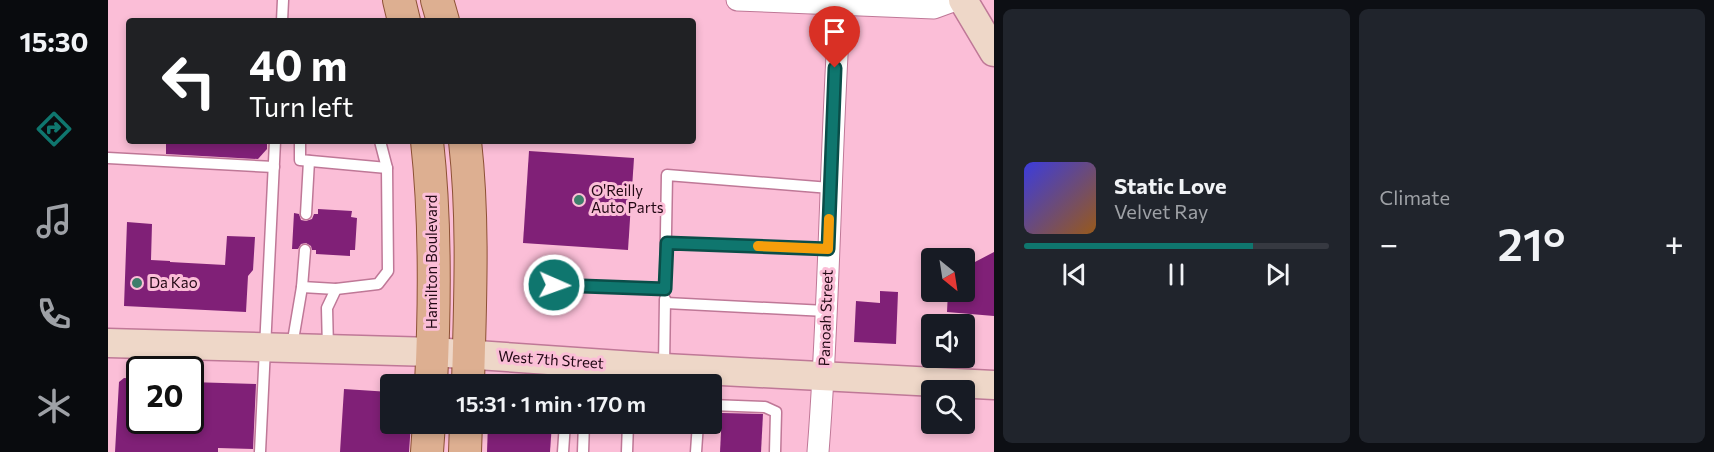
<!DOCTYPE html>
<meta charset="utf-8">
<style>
body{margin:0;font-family:Commissioner,sans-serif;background:#20242c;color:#f1f3f6;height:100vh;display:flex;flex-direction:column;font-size:22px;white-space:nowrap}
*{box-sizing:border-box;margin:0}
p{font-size:20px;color:#9ea1a6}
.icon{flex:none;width:33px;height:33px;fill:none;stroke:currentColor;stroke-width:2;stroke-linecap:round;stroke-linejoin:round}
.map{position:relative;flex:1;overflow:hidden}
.details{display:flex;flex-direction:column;gap:9px;padding:9px;background:#0d0f14;width:720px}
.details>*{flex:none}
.top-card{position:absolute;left:18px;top:18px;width:570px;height:126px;border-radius:6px;box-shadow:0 3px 9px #0003;background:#202124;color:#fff;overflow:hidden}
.needle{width:39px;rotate:150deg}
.controls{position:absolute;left:813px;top:248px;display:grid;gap:12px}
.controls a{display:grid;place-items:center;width:54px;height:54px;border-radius:6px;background:#171b24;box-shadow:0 3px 9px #0003;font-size:30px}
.speed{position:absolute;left:18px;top:356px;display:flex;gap:12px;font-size:30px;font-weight:700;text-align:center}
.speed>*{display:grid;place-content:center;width:78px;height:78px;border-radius:50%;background:#171b24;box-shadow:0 3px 9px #0003;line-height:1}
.speed .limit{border:3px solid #111;border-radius:9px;background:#fff;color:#111}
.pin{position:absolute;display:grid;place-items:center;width:51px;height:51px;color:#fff;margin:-62px -26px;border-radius:50% 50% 50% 0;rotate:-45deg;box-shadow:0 0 6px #0007}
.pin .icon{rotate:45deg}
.me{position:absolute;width:66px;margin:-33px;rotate:92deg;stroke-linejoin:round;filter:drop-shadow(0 0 4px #0008)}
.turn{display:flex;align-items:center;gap:21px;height:126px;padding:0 24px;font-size:27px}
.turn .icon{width:78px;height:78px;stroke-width:2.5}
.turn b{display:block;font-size:42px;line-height:51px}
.big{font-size:45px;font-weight:600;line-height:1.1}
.details .tile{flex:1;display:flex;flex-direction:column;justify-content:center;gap:9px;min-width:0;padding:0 21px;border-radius:9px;background:#20242c}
.song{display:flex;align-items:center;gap:18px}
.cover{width:72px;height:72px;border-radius:9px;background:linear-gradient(135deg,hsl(240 70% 55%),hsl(30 70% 35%))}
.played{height:6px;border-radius:3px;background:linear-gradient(90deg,#0f766e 75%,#363941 75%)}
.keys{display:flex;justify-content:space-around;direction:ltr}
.heat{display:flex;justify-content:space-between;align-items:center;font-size:33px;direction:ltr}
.details .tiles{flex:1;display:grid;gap:9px;grid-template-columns:repeat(2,1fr)}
.trip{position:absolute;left:272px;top:374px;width:342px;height:60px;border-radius:6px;background:#171b24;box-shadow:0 3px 9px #0003;font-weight:600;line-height:60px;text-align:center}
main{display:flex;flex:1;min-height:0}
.tab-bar{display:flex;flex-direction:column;width:108px;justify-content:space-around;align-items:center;background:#090b0e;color:#9ea1a6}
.tab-bar .icon{width:42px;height:42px}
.tab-bar .on{color:#0f766e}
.tab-bar b{font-size:27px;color:#f1f3f6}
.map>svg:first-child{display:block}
.building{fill:#802077}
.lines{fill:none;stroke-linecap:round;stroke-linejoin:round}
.service-casing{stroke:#bf7897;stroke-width:13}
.minor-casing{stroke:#bf7897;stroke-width:23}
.secondary-casing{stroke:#bf7897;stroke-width:31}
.primary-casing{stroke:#8d5135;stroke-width:34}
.service{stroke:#fff;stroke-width:10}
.minor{stroke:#fff;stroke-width:21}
.secondary{stroke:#eed7c8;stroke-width:28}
.primary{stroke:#ddaf91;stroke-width:32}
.route-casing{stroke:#0a4d48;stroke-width:15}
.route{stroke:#0f766e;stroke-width:10}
.slow{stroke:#f59e0b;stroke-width:10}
.poi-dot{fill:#3f7e6c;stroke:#fbbed7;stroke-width:2}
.labels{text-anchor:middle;stroke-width:6;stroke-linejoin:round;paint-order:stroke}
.poi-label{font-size:15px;fill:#220814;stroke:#fbbed7;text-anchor:start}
.street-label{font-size:15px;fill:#220814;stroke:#fbbed7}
</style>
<main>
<nav class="tab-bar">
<b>15:30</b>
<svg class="icon on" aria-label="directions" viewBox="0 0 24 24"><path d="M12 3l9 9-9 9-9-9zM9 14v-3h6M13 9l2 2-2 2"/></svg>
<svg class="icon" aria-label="music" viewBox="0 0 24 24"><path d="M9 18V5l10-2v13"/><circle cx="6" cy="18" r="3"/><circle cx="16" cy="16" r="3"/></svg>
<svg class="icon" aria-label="phone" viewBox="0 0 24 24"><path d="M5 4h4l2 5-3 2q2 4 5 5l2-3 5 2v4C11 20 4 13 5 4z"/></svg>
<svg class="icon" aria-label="climate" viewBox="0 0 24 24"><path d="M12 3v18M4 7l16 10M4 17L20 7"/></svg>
</nav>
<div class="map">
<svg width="886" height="452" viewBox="0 0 886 452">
<rect width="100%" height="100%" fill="#fbbed7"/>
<g class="building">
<polygon points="58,141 159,141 159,149 150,159 58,154"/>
<polygon points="421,151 526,158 520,250 415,243"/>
<polygon points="210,209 244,211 243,217 249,218 247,250 242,250 242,256 208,254 208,250 204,250 203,246 198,243 193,244 190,249 184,249 186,213 191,214 193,220 198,221 204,219 206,214 210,214"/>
<polygon points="19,222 44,224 43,260 62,261 62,262 117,265 119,236 147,237 145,270 140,276 138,312 16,306"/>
<polygon points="886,252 886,316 839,312 840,291 856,291 856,263 865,263"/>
<polygon points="772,291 790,292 788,344 746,342 748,301 772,303"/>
<polygon points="16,378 32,379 32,420 82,420 82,382 148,384 145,449 110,448 110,452 7,452 11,382"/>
<polygon points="236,389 282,392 282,423 303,423 301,452 232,452"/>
<polygon points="614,413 655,414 653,452 612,452"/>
<polygon points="380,423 444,423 442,452 379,452"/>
</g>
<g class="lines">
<g class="service-casing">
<g id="service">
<polyline points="174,21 175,0"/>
<polyline points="192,141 192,160 279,168"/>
<polyline points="0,158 166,167"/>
<polyline points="198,214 201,161"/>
<polyline points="559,243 720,249"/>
<polyline points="424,284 557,289 559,175 722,188"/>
<polyline points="194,287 228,289 270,284 280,271 279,168 272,141"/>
<polyline points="558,303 718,311"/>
<polyline points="184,346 194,287 197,250"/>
<polyline points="220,349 219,308 228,289"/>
<polyline points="556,367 557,299"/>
<polyline points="478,384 479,363"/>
<polyline points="603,405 657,407 668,412 667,452"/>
<polyline points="152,452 167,141"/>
<polyline points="455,452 457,423"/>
<polyline points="475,452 476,423"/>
<polyline points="519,452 520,423"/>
<polyline points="588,452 590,423"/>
</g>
</g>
<g class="minor-casing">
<g id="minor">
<polyline points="629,0 826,8 848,0"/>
<path d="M710 452C722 303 722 153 732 4"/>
</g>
</g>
<g class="secondary-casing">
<g id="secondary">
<polyline points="855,0 886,52"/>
<polyline points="0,343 325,352 556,368 886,385"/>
</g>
</g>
<g class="primary-casing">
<g id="primary">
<polyline points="291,0 296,21"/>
<polyline points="329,0 335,21"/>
<path d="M319 141C328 222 327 303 323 384"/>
<path d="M357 141C366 222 362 303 360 384"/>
<polyline points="319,452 321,423"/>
<polyline points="357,452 358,423"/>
</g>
</g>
<use href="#service" class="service"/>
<use href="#minor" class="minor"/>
<use href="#secondary" class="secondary"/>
<use href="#primary" class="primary"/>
</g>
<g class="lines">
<g class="route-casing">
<polyline id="route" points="446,285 557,289 559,243 720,249 727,68"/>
</g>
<use href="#route" class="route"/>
<polyline class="slow" points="650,246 720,249 721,219"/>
</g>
<g class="poi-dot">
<circle cx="471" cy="200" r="6"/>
<circle cx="29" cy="283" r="6"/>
</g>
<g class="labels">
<g class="poi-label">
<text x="483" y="196">O'Reilly<tspan x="483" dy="17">Auto Parts</tspan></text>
<text x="41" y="288">Da Kao</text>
</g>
<g class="street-label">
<text transform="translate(324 262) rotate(-90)" y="5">Hamilton Boulevard</text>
<text transform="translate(718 318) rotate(-88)" y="5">Panoah Street</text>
<text transform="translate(443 360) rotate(4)" y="5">West 7th Street</text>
</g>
</g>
</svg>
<div class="controls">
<a><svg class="needle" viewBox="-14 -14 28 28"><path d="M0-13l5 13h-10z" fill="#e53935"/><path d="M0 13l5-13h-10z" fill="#9ea1a6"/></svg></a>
<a><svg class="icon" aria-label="sound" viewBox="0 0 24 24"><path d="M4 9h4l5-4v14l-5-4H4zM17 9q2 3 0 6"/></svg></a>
<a><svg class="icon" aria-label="search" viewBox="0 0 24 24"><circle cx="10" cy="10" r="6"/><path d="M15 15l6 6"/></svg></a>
</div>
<div class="speed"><div class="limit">20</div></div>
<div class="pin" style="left:727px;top:68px;background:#d93025"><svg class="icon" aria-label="arrive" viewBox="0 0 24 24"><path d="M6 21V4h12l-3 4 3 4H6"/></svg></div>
<svg class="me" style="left:446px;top:285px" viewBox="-20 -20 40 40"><circle r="17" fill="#0f766e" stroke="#fff" stroke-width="3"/><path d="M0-11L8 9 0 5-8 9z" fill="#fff"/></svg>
<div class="trip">15:31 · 1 min · 170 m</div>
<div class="top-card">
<div class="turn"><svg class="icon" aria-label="left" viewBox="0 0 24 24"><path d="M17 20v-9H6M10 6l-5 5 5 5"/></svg><div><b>40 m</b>Turn left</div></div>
</div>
</div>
<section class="details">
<div class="tiles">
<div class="tile">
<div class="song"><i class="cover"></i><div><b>Static Love</b><p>Velvet Ray</p></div></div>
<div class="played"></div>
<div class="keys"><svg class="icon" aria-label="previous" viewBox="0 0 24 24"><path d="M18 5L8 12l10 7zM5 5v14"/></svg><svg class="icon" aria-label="pause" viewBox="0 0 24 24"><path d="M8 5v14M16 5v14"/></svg><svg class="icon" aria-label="next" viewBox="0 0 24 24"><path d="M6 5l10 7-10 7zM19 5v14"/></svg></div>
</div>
<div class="tile"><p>Climate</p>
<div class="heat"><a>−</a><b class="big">21°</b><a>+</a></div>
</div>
</div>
</section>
</main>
